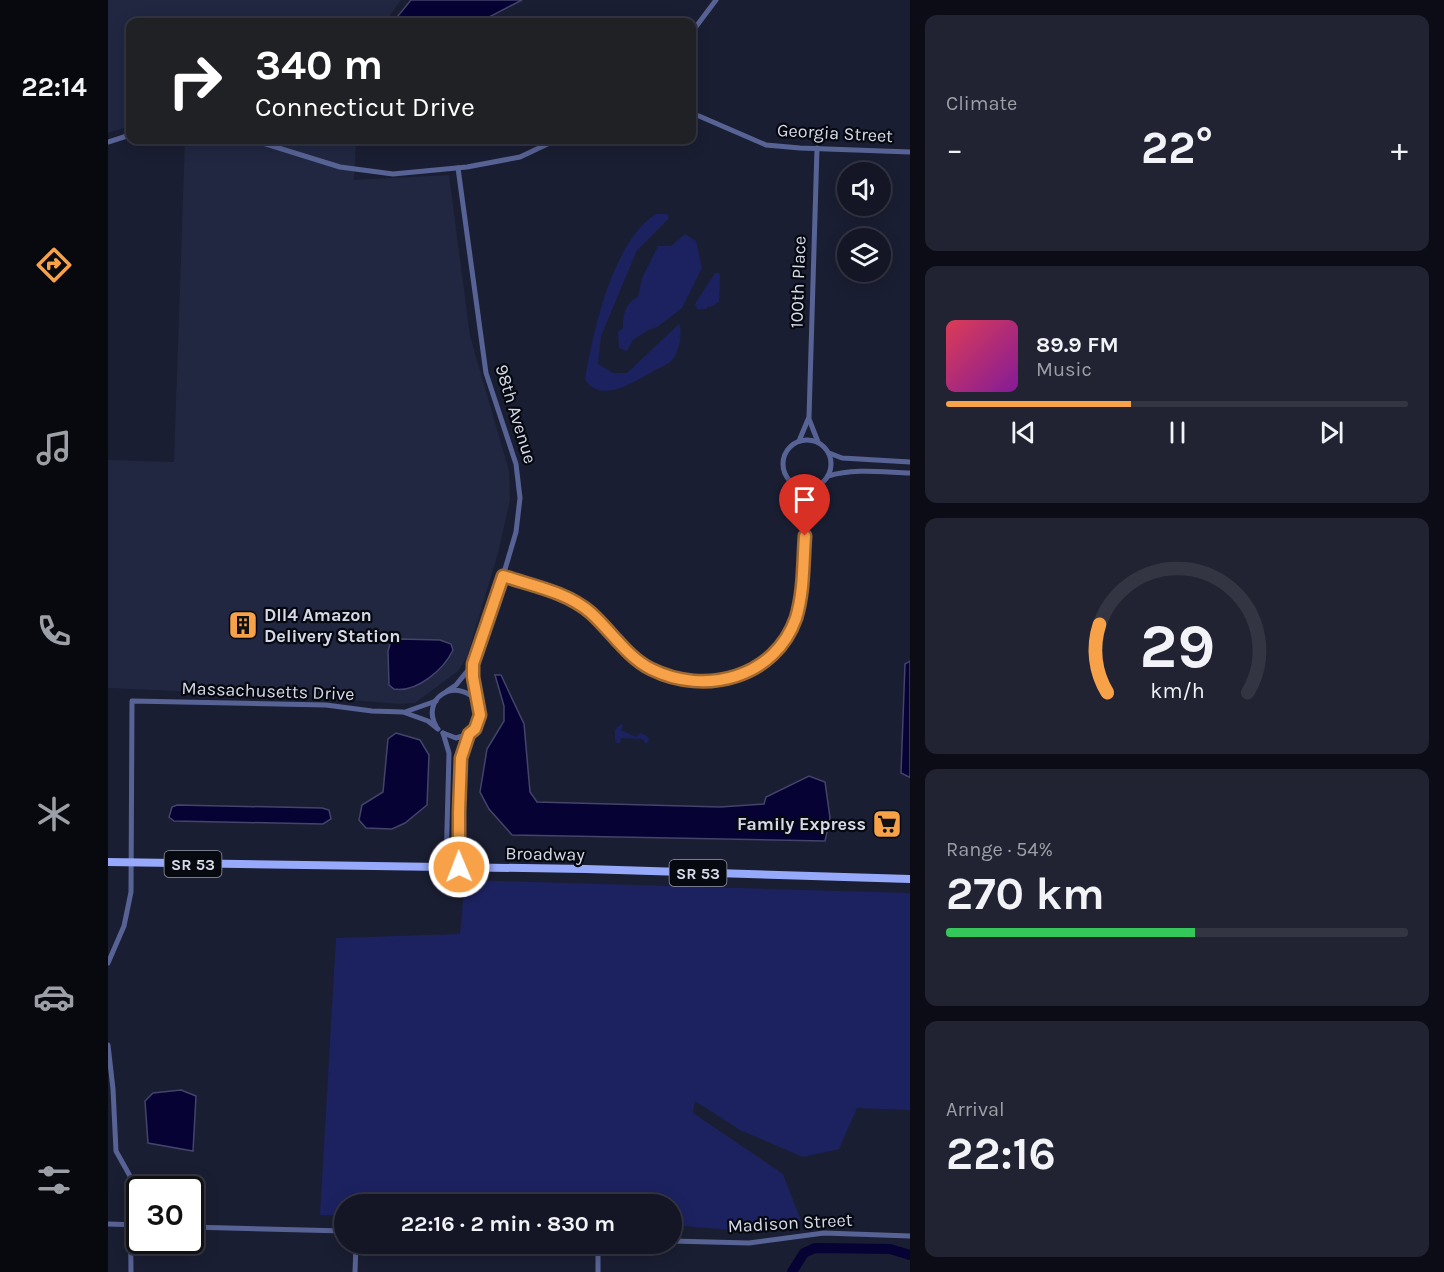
<!DOCTYPE html>
<meta charset="utf-8">
<style>
body{margin:0;font-family:Karla,sans-serif;background:#212332;color:#f1f3f6;height:100vh;display:flex;flex-direction:column;font-size:22px;white-space:nowrap}
*{box-sizing:border-box;margin:0}
p{font-size:20px;color:#9d9fa7}
.icon{flex:none;width:33px;height:33px;fill:none;stroke:currentColor;stroke-width:2;stroke-linecap:round;stroke-linejoin:round}
.map{position:relative;flex:1;overflow:hidden}
.side{display:flex;flex-direction:column;gap:15px;padding:15px;background:#0b0c15;width:534px}
.side>*{flex:none}
.banner{position:absolute;left:18px;top:18px;width:570px;height:126px;border-radius:12px;box-shadow:0 3px 15px #0003,0 0 0 2px #333543;background:#202124;color:#fff;overflow:hidden}
.tools{position:absolute;left:729px;top:162px;display:grid;gap:12px}
.tools a{display:grid;place-items:center;width:54px;height:54px;border-radius:50%;background:#141626;box-shadow:0 3px 15px #0003,0 0 0 2px #333543;font-size:30px}
.speed{position:absolute;left:18px;top:1176px;display:flex;gap:12px;font-size:30px;font-weight:700;text-align:center}
.speed>*{display:grid;place-content:center;width:78px;height:78px;border-radius:50%;background:#141626;box-shadow:0 3px 15px #0003,0 0 0 2px #333543;line-height:1}
.speed .limit{border:3px solid #111;border-radius:9px;background:#fff;color:#111}
.pin{position:absolute;display:grid;place-items:center;width:51px;height:51px;color:#fff;margin:-62px -26px;border-radius:50% 50% 50% 0;rotate:-45deg;box-shadow:0 0 6px #0007}
.pin .icon{rotate:45deg}
.me{position:absolute;width:66px;margin:-33px;rotate:359deg;stroke-linejoin:round;filter:drop-shadow(0 0 4px #0008)}
.turn{display:flex;align-items:center;gap:21px;height:126px;padding:0 30px;font-size:27px}
.turn .icon{width:78px;height:78px;stroke-width:2.5}
.turn b{display:block;font-size:42px;line-height:51px}
.big{font-size:45px;font-weight:700;line-height:1.1}
.side .card{flex:1;display:flex;flex-direction:column;justify-content:center;gap:9px;min-width:0;padding:0 21px;border-radius:12px;background:#212332}
.side .dial{align-items:center;gap:0}
.dial svg{height:156px;overflow:visible;fill:none;stroke:#333543;stroke-width:7;stroke-linecap:round;text-anchor:middle}
.dial text{fill:#f1f3f6;stroke:none}
.song{display:flex;align-items:center;gap:18px}
.cover{width:72px;height:72px;border-radius:9px;background:linear-gradient(135deg,hsl(350 70% 55%),hsl(290 70% 35%))}
.played{height:6px;border-radius:3px;background:linear-gradient(90deg,#f7a149 40%,#333543 40%)}
.keys{display:flex;justify-content:space-around;direction:ltr}
.heat{display:flex;justify-content:space-between;align-items:center;font-size:33px;direction:ltr}
.charge{height:9px;border-radius:4px;background:linear-gradient(90deg,#34c759 54%,#333543 0)}
.trip{position:absolute;left:226px;top:1194px;width:348px;height:60px;border-radius:30px;background:#141626;box-shadow:0 3px 15px #0003,0 0 0 2px #333543;font-weight:700;line-height:60px;text-align:center}
main{display:flex;flex:1;min-height:0}
.tabs{display:flex;flex-direction:column;width:108px;justify-content:space-around;align-items:center;background:#08090f;color:#9d9fa7}
.tabs .icon{width:42px;height:42px}
.tabs .active{color:#f7a149}
.tabs b{font-size:27px;color:#f1f3f6}
.map>svg:first-child{display:block}
.built{fill:#212741}
.green{fill:#1c2260}
.water{fill:#060234;stroke:#44436a;stroke-width:1.5}
.lines{fill:none;stroke-linecap:round;stroke-linejoin:round}
.river{stroke:#060234;stroke-width:10}
.minor{stroke:#586395;stroke-width:5}
.primary{stroke:#97a9fb;stroke-width:8}
.route-casing{stroke:#a1692f;stroke-width:15}
.route{stroke:#f7a149;stroke-width:10}
.labels{text-anchor:middle;stroke-width:4.5;stroke-linejoin:round;paint-order:stroke}
.shield{fill:#070911;stroke:#989ba8;stroke-width:1.5}
.shield-label{font-size:16px;font-weight:bold;fill:#d6dae8}
.street-label{font-size:18px;fill:#d6dae8;stroke:#070911}
.poi-label{font-size:18px;font-weight:bold;fill:#d6dae8;stroke:#070911;text-anchor:start}
</style>
<main>
<nav class="tabs">
<b>22:14</b>
<svg class="icon active" aria-label="directions" viewBox="0 0 24 24"><path d="M12 3l9 9-9 9-9-9zM9 14v-3h6M13 9l2 2-2 2"/></svg>
<svg class="icon" aria-label="music" viewBox="0 0 24 24"><path d="M9 18V5l10-2v13"/><circle cx="6" cy="18" r="3"/><circle cx="16" cy="16" r="3"/></svg>
<svg class="icon" aria-label="phone" viewBox="0 0 24 24"><path d="M5 4h4l2 5-3 2q2 4 5 5l2-3 5 2v4C11 20 4 13 5 4z"/></svg>
<svg class="icon" aria-label="climate" viewBox="0 0 24 24"><path d="M12 3v18M4 7l16 10M4 17L20 7"/></svg>
<svg class="icon" aria-label="car" viewBox="0 0 24 24"><path d="M5 17H2v-5l4-1 3-4h7l3 4 3 1v5h-3M9 17h6M6 11h13"/><circle cx="7" cy="17" r="2"/><circle cx="17" cy="17" r="2"/></svg>
<svg class="icon" aria-label="filters" viewBox="0 0 24 24"><path d="M4 7h16M4 17h16"/><circle cx="9" cy="7" r="2"/><circle cx="15" cy="17" r="2"/></svg>
</nav>
<div class="map">
<svg width="802" height="1272" viewBox="0 0 802 1272">
<rect width="100%" height="100%" fill="#1a1e32"/>
<g class="built">
<polygon points="0,0 293,0 277,22 22,22 22,126 0,133"/>
<polygon points="77,140 248,140 246,180 341,175 362,336 401,471 402,500 390,553 359,657 350,671 307,703 291,704 206,697 0,688 0,460 66,462"/>
</g>
<g class="green">
<path d="M548 214H559L561 218 529 250 493 336 490 364 505 373H519L571 324C575 333 571 352 564 360 560 365 549 368 544 372 525 382 494 404 477 380 485 331 505 241 548 214Z"/>
<path d="M577 234 588 241 594 268 574 308 549 327 540 330 525 340 519 351 511 348 510 332 515 328C515 315 517 303 530 297L534 278 550 246H563Z"/>
<polygon points="607,273 611,273 612,276 611,302 603,307 600,306 598,309 589,309 587,304"/>
<polygon points="513,724 515,726 513,730 528,737 532,733 539,736 541,739 539,743 537,743 535,739 513,738 512,743 509,743 507,740 507,730"/>
<polygon points="357,880 802,893 802,1110 749,1108 731,1149 695,1157 632,1130 587,1101 585,1113 675,1174 693,1221 637,1231 564,1225 564,1204 237,1204 237,1216 212,1215 228,938 352,934"/>
</g>
<g class="water">
<polygon points="303,0 414,0 379,18 375,22 285,22"/>
<path d="M292 639 332 640 343 644 345 650C336 669 309 693 286 689L281 685 280 651 283 641Z"/>
<polygon points="802,661 802,777 801,777 793,773 797,664"/>
<polygon points="387,675 393,675 416,724 422,792 429,802 612,807 656,804 658,797 701,776 717,782 722,818 717,841 404,835 381,809 372,792 379,749 396,721 396,706"/>
<polygon points="288,733 312,740 321,755 319,805 297,823 284,829 258,828 251,820 254,805 275,792 280,739"/>
<polygon points="69,805 214,808 221,810 223,819 215,824 66,821 61,817 64,807"/>
<polygon points="73,1090 88,1096 85,1151 40,1143 37,1101 45,1093"/>
</g>
<g class="lines">
<polyline class="river" points="684,1272 696,1253 707,1248 782,1249 802,1255"/>
<g class="minor">
<polyline points="584,32 608,0"/>
<polyline points="584,115 591,116 658,145 692,148 802,152"/>
<polyline points="145,140 232,167 285,174 359,167 412,157 448,140"/>
<polyline points="0,142 22,135"/>
<polyline points="701,419 710,442"/>
<circle cx="699" cy="464" r="24"/>
<polyline points="691,441 701,417 709,148"/>
<polyline points="721,453 734,458 802,462"/>
<path d="M720 476C746 468 774 472 802 473"/>
<polyline points="688,485 698,514"/>
<path d="M395 576C419 584 446 589 468 602 497 619 513 652 542 669 595 698 664 676 687 620 700 588 694 550 698 516 699 506 704 496 708 486"/>
<polyline points="339,691 348,685 365,664 395,576 408,532 412,498 408,464 378,373 350,168"/>
<polyline points="297,712 328,701"/>
<path d="M328 726C313 699 346 677 368 700"/>
<polyline points="335,733 341,753 338,867"/>
<polyline points="335,733 348,738 361,734"/>
<polyline points="351,867 351,812 353,758 361,734 371,722 372,715 368,700 365,665"/>
<polyline points="0,963 16,926 23,892 24,701 218,705 264,711 295,712 320,721 330,729"/>
<polyline points="0,1045 5,1089 8,1151 22,1176 23,1272"/>
<polyline points="0,1224 32,1225"/>
<polyline points="82,1227 237,1231"/>
<polyline points="564,1241 641,1243 716,1233 802,1236"/>
<polyline points="247,1272 248,1244"/>
<polyline points="490,1272 490,1244"/>
</g>
<polyline class="primary" points="0,862 478,869 802,879"/>
</g>
<g class="lines">
<g class="route-casing">
<path id="route" d="M351 867V812L353 758 361 734 367 729 372 715 365 677V664L395 576C425 586 459 592 483 613 503 631 519 657 543 669 597 696 667 678 688 618 696 592 695 563 697 536"/>
</g>
<use href="#route" class="route"/>
</g>
<defs>
<g id="building-square" transform="scale(1.5)"><rect x="-9" y="-9" width="18" height="18" rx="4" fill="#f7a149" stroke="#070911"/><path d="M-4-6H4V6H1V3H-1V6H-4ZM-2.5-4.3h1.7v1.8h-1.7ZM.8-4.3h1.7v1.8H.8ZM-2.5-1h1.7V.8h-1.7ZM.8-1h1.7V.8H.8Z" fill="#111"/></g>
<g id="supermarket-square" transform="scale(1.5)"><rect x="-9" y="-9" width="18" height="18" rx="4" fill="#f7a149" stroke="#070911"/><path d="M-6-5.5h2.5l.6 2H6L4.5 2H-2.5L-4.4-4H-6ZM-1.5 3.2a1.3 1.3 0 1 0 .1 0ZM3 3.2a1.3 1.3 0 1 0 .1 0Z" fill="#111"/></g>
</defs>
<g fill-rule="evenodd">
<use href="#building-square" x="135" y="625"/>
<use href="#supermarket-square" x="779" y="824"/>
</g>
<g class="labels">
<g class="shield">
<rect x="56.5" y="851" width="57" height="26" rx="4.5"/>
<rect x="561.5" y="860" width="57" height="26" rx="4.5"/>
</g>
<g class="shield-label">
<text x="85" y="870">SR 53</text>
<text x="590" y="879">SR 53</text>
</g>
<g class="street-label">
<text transform="translate(727 133) rotate(3)" y="6">Georgia Street</text>
<text transform="translate(690 282) rotate(-88)" y="6">100th Place</text>
<text transform="translate(408 414) rotate(73)" y="6">98th Avenue</text>
<text transform="translate(160 691) rotate(2)" y="6">Massachusetts Drive</text>
<text transform="translate(437 854) rotate(1)" y="6">Broadway</text>
<text transform="translate(682 1223) rotate(-3)" y="6">Madison Street</text>
</g>
<g class="poi-label">
<text x="156" y="621">DII4 Amazon<tspan x="156" dy="21">Delivery Station</tspan></text>
<text x="758" y="830" text-anchor="end">Family Express</text>
</g>
</g>
</svg>
<div class="tools">
<a><svg class="icon" aria-label="sound" viewBox="0 0 24 24"><path d="M4 9h4l5-4v14l-5-4H4zM17 9q2 3 0 6"/></svg></a>
<a><svg class="icon" aria-label="layers" viewBox="0 0 24 24"><path d="M12 4l9 5-9 5-9-5zM3 14l9 5 9-5"/></svg></a>
</div>
<div class="speed"><div class="limit">30</div></div>
<div class="pin" style="left:697px;top:536px;background:#d93025"><svg class="icon" aria-label="arrive" viewBox="0 0 24 24"><path d="M6 21V4h12l-3 4 3 4H6"/></svg></div>
<svg class="me" style="left:351px;top:867px" viewBox="-20 -20 40 40"><circle r="17" fill="#f7a149" stroke="#fff" stroke-width="3"/><path d="M0-11L8 9 0 5-8 9z" fill="#fff"/></svg>
<div class="trip">22:16 · 2 min · 830 m</div>
<div class="banner">
<div class="turn"><svg class="icon" aria-label="right" viewBox="0 0 24 24"><path d="M7 20v-9h11M14 6l5 5-5 5"/></svg><div><b>340 m</b>Connecticut Drive</div></div>
</div>
</div>
<section class="side">
<div class="card"><p>Climate</p>
<div class="heat"><a>−</a><b class="big">22°</b><a>+</a></div>
</div>
<div class="card">
<div class="song"><i class="cover"></i><div><b>89.9 FM</b><p>Music</p></div></div>
<div class="played"></div>
<div class="keys"><svg class="icon" aria-label="previous" viewBox="0 0 24 24"><path d="M18 5L8 12l10 7zM5 5v14"/></svg><svg class="icon" aria-label="pause" viewBox="0 0 24 24"><path d="M8 5v14M16 5v14"/></svg><svg class="icon" aria-label="next" viewBox="0 0 24 24"><path d="M6 5l10 7-10 7zM19 5v14"/></svg></div>
</div>
<div class="card dial"><svg viewBox="0 0 100 80">
<path d="M14 69A42 42 0 1 1 86 69"/>
<path d="M14 69A42 42 0 0 1 10 34" stroke="#f7a149"/>
<text x="50" y="56" font-size="32" font-weight="700">29</text>
<text x="50" y="72" font-size="11">km/h</text>
</svg></div>
<div class="card"><p>Range · 54%</p><b class="big">270 km</b><div class="charge"></div></div>
<div class="card"><p>Arrival</p><b class="big">22:16</b></div>
</section>
</main>
